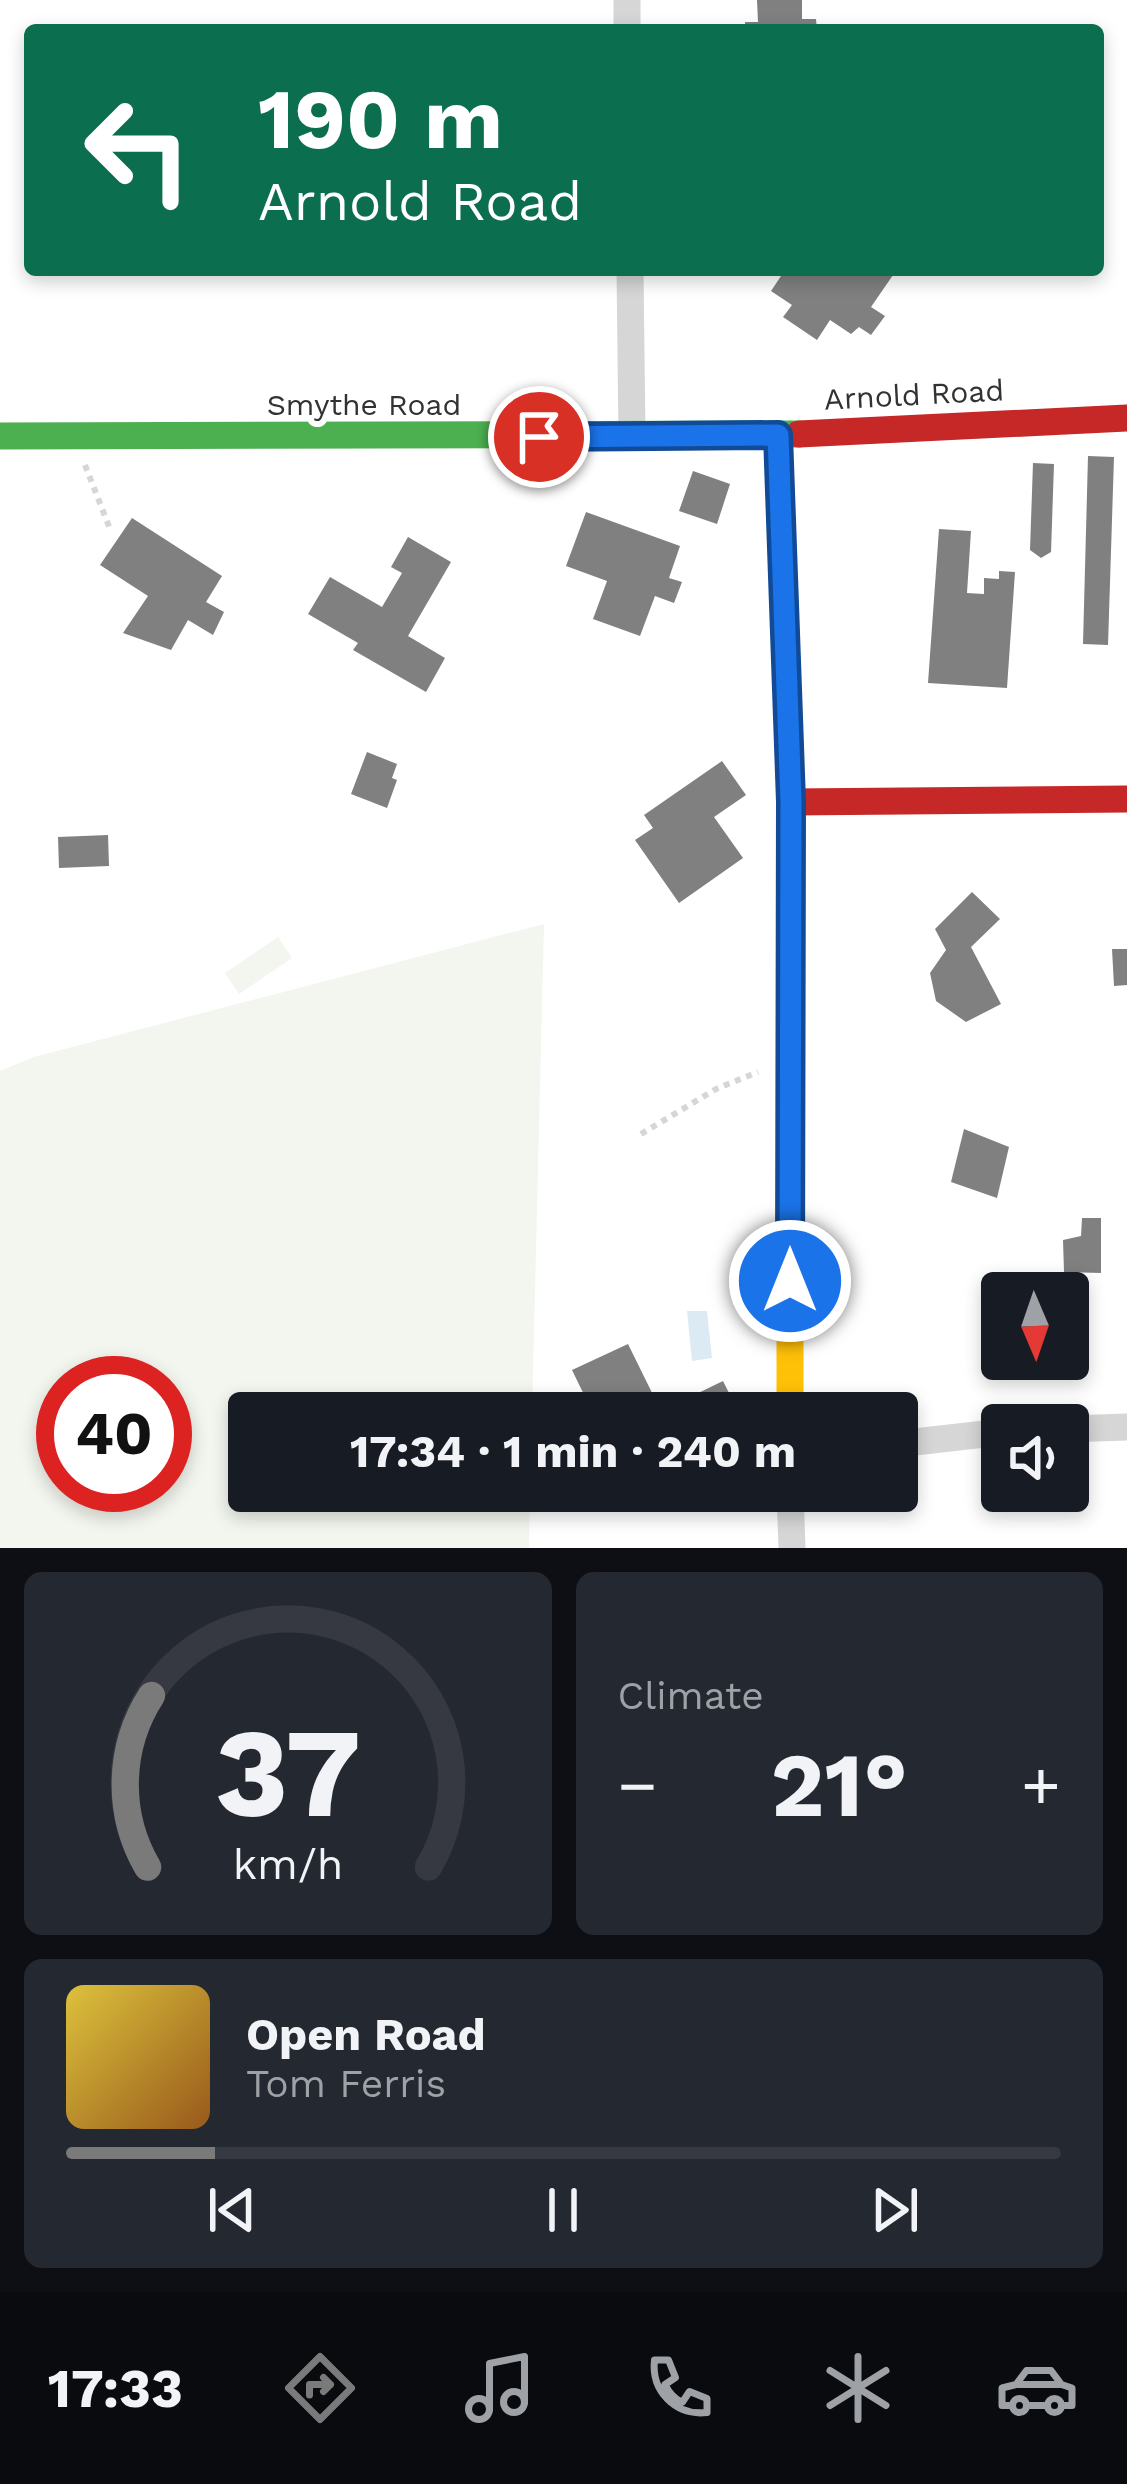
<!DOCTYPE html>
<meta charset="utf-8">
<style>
body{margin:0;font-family:"Work Sans",sans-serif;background:#242831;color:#f1f3f6;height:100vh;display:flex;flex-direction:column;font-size:45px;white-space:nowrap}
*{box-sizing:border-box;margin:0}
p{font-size:39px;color:#9ea1a6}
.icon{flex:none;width:66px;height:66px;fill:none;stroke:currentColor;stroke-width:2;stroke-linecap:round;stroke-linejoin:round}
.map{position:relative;height:1548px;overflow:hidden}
.sheet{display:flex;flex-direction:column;gap:24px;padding:24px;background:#0d0f14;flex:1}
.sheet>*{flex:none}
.guide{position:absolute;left:24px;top:24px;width:1080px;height:252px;border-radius:12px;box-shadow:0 6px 18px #0003;background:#0b6e4f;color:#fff;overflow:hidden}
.needle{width:78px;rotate:178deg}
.controls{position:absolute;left:981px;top:1272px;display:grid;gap:24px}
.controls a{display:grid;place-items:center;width:108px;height:108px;border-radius:12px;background:#171b24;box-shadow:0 6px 18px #0003;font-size:60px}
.speed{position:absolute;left:36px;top:1356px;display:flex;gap:24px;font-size:60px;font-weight:700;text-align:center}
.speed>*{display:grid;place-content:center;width:156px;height:156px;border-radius:50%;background:#171b24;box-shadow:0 6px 18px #0003;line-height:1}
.speed .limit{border:18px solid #d22;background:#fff;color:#111}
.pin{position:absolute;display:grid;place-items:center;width:102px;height:102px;color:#fff;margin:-51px;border:6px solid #fff;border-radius:50%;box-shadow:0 3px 12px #0007}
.me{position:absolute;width:132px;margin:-66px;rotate:0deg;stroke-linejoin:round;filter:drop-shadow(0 0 9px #0008)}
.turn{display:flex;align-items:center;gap:42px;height:252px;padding:0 36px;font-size:54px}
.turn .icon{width:156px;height:156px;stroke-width:2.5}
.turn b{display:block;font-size:84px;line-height:102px}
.big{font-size:90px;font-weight:700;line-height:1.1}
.sheet .widget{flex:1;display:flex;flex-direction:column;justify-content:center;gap:18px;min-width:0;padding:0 42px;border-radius:18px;background:#242831}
.sheet .dial{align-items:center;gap:0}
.dial svg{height:312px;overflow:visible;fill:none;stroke:#363941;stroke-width:7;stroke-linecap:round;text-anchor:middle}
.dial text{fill:#f1f3f6;stroke:none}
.song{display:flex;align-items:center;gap:36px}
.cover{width:144px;height:144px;border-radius:18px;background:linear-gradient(135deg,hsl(50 70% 55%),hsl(30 70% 35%))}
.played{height:12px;border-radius:6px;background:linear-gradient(90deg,#7a7a7a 15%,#363941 15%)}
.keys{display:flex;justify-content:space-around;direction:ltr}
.heat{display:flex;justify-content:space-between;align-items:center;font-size:66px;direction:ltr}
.sheet .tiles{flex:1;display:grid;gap:24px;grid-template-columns:1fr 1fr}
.widget:last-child{grid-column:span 2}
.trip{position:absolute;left:228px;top:1392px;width:690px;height:120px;border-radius:12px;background:#171b24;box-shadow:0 6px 18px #0003;font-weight:700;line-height:120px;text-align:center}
.tab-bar{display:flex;height:192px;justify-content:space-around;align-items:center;background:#090b0e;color:#9ea1a6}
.tab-bar .icon{width:84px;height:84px}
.tab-bar .selected{color:#7a7a7a}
.tab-bar b{font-size:54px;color:#f1f3f6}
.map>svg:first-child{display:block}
.green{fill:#f2f6ee;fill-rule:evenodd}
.water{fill:#dcebf3}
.building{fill:#808080}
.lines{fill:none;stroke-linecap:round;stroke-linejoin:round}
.path{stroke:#d6d6d6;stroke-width:6;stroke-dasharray:6 6;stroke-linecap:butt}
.street{stroke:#d6d6d6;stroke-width:27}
.fast{stroke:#4caf50;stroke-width:27}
.slow{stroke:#ffc107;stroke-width:27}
.jam{stroke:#c62828;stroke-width:27}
.route-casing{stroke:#114b97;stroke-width:30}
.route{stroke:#1a73e8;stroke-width:21}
.labels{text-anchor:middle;stroke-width:12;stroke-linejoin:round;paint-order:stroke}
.street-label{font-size:30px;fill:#323232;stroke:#fff}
</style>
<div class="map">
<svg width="1127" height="1548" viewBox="0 0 1127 1548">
<rect width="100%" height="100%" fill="#fff"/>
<g class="green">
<path d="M544 924 532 1413H249V1491H530L529 1548H0V1071L34 1057ZM63 1383H165V1485H63Z"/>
<polygon points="278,937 292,958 239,994 225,973"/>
</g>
<polygon class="water" points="687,1311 707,1311 712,1358 692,1361"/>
<g class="building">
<polygon points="757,0 802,0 802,19 816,19 817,30 745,30 745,22 758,22"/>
<rect x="453" y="270" width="69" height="4"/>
<polygon points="785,270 886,270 893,275 871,307 885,316 871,335 859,327 851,334 830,320 817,340 783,317 792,305 771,291"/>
<polygon points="1088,456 1114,457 1108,645 1083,644"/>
<polygon points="1033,463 1054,464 1051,552 1041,558 1030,550"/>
<polygon points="693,471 730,484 717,524 679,511"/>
<polygon points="586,512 680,546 669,578 682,582 674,603 655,596 640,636 593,619 607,581 566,566"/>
<polygon points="132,518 222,576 206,602 224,612 213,635 188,620 171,650 123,633 148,596 100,565"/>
<polygon points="939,529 971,531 967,593 984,594 984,578 999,579 999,571 1015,572 1007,688 928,683"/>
<polygon points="408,537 451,562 408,636 445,658 426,692 353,650 358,643 308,614 330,577 382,607 402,573 391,567"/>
<polygon points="367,752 397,764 392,778 397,780 387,808 351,794"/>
<polygon points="722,761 746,795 714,817 743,858 679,903 635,840 653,828 644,815"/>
<polygon points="108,835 109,866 59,868 58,837"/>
<polygon points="972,892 1000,919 971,947 1001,1004 966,1022 936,1001 930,973 946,950 935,929"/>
<polygon points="1112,949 1127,949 1127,985 1114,986"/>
<polygon points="964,1129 1009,1147 997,1198 951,1182"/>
<polygon points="1082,1218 1101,1218 1101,1273 1064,1272 1063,1240 1081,1236"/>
<polygon points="628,1344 661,1411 723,1381 739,1413 616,1413 609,1398 590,1407 572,1370"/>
</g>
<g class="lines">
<g class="path">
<polyline points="85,465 110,529"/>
<polyline points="641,1134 716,1089 758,1072"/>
</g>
<g class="street">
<polyline points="627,0 627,30"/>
<polyline points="630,270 632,437"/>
<polyline points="1068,1429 1127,1427"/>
<polyline points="897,1444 1002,1432"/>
<polyline points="790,1491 792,1548"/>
</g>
<polyline class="fast" points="0,436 799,434"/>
<polyline class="slow" points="790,1413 790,1114"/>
<g class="jam">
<polyline points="799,434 1127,418"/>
<polyline points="778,435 791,802 790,1114"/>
<polyline points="791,802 1127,799"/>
</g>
</g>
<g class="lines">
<g class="route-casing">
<polyline id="route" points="539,437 778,435 791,802 790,1281"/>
</g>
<use href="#route" class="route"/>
</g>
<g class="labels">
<g class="street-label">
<text transform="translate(914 395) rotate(-3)" y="10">Arnold Road</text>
<text x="364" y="415">Smythe Road</text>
</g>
</g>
</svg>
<div class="controls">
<a><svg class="needle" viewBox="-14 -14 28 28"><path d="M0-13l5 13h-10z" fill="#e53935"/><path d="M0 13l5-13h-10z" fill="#9ea1a6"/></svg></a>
<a><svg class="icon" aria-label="sound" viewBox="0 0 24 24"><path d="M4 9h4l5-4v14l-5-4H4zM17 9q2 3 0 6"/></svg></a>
</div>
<div class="speed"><div class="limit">40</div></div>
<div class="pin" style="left:539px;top:437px;background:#d93025"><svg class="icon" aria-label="arrive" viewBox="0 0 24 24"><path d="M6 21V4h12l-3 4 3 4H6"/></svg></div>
<svg class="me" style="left:790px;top:1281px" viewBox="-20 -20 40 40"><circle r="17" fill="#1a73e8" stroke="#fff" stroke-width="3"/><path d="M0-11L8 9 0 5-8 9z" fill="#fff"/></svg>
<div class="trip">17:34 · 1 min · 240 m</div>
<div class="guide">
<div class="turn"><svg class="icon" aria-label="left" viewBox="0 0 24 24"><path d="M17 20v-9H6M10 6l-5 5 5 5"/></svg><div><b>190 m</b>Arnold Road</div></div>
</div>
</div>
<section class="sheet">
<div class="tiles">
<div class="widget dial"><svg viewBox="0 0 100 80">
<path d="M14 69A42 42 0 1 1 86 69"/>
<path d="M14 69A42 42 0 0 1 15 25" stroke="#7a7a7a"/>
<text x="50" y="56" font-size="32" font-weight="700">37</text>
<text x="50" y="72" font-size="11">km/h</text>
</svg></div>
<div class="widget"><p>Climate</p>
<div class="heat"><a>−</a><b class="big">21°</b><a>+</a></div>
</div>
<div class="widget">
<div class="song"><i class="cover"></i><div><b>Open Road</b><p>Tom Ferris</p></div></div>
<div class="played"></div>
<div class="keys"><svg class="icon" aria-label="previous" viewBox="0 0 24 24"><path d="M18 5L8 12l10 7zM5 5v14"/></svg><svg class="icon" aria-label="pause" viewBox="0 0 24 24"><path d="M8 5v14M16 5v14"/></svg><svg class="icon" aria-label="next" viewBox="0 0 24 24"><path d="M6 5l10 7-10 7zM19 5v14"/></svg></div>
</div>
</div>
</section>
<nav class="tab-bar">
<b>17:33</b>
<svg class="icon selected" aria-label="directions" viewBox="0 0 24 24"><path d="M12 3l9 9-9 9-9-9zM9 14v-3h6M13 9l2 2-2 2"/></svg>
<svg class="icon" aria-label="music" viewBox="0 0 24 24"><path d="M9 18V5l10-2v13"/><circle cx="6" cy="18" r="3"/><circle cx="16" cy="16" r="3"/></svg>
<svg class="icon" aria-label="phone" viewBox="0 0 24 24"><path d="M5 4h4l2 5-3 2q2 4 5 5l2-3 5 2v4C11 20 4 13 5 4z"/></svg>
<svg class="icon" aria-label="climate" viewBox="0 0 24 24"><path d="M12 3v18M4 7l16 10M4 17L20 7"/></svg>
<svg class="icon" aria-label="car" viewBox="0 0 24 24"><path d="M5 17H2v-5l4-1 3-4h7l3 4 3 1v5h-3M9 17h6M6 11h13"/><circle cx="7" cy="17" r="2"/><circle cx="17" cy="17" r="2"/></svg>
</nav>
